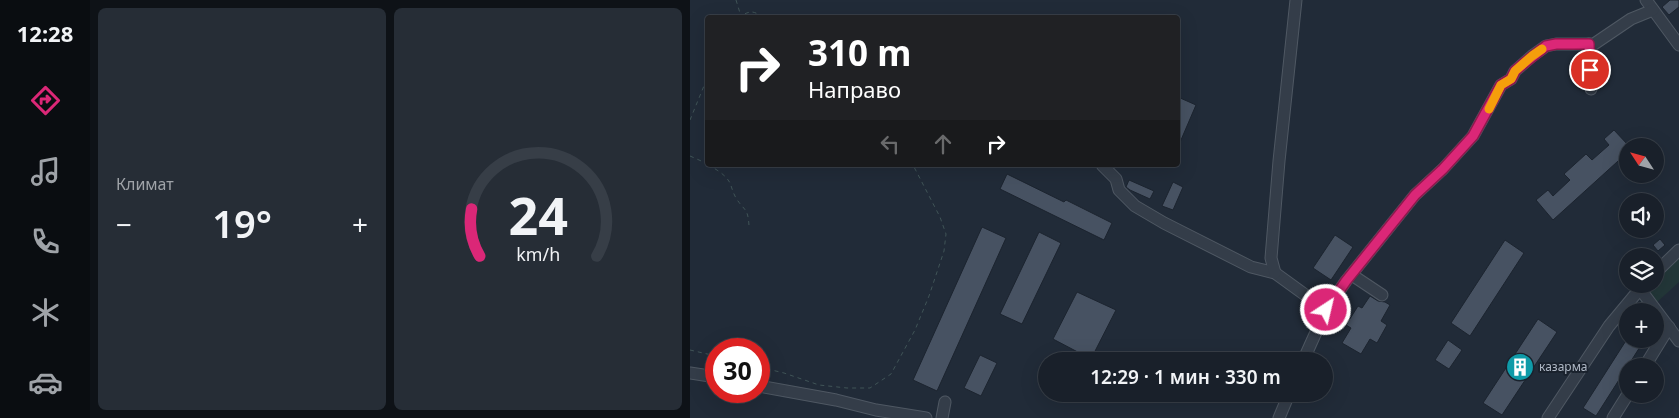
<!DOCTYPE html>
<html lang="ru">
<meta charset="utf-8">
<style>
body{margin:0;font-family:"Noto Sans",sans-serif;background:#262d36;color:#f1f3f6;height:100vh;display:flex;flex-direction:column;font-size:19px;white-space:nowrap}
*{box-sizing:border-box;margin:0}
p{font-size:16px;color:#9fa3a8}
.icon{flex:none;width:28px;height:28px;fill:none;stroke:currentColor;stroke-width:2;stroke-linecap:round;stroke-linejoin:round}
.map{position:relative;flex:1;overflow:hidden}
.side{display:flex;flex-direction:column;gap:8px;padding:8px;background:#0e1217;width:600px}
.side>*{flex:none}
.top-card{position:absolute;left:15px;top:15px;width:475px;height:152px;border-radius:5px;box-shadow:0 5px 20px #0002,0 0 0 1px #373e47;background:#202124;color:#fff;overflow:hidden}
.needle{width:32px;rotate:306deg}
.buttons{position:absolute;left:929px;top:138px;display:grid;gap:10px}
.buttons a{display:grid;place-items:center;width:45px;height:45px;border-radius:50%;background:#19202a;box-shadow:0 5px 20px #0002,0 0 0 1px #373e47;font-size:25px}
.speed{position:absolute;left:15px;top:338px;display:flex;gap:10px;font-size:25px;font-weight:700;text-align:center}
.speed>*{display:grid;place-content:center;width:65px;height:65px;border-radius:50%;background:#19202a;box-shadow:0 5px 20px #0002,0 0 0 1px #373e47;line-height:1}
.speed .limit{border:8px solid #d22;background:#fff;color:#111}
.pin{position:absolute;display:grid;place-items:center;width:42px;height:42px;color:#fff;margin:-21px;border:2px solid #fff;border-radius:50%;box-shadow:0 1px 5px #0007}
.me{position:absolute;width:55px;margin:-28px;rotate:35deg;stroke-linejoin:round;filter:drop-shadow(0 0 4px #0008)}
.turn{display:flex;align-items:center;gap:18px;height:105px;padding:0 20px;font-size:22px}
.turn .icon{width:65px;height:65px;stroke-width:2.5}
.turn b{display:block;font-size:35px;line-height:42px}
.lanes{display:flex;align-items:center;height:48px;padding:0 20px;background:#0003;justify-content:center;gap:25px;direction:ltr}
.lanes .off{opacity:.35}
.big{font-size:38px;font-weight:600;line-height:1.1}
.side .widget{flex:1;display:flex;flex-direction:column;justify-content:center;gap:8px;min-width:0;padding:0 18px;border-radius:8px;background:#262d36}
.side .dial{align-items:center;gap:0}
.dial svg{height:130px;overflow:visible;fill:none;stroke:#373e47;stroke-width:7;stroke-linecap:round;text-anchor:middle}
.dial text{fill:#f1f3f6;stroke:none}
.heat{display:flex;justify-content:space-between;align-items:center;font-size:28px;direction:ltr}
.side .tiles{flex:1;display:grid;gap:8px;grid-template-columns:repeat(2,1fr)}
.trip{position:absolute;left:348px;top:352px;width:295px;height:50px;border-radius:25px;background:#19202a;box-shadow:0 5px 20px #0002,0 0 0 1px #373e47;font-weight:600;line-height:50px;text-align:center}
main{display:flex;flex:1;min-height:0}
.menu{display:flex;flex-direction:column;width:90px;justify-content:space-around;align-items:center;background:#0a0d11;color:#9fa3a8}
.menu .icon{width:35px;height:35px}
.menu .active{color:#db2777}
.menu b{font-size:22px;color:#f1f3f6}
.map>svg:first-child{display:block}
.green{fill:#233739}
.building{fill:#475262;stroke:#1c242f}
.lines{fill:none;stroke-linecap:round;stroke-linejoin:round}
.minor-casing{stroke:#4f5863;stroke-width:13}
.path{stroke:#405457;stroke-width:1;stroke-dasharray:4 4;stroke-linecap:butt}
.minor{stroke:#343d49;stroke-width:11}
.route-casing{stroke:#8e194d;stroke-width:12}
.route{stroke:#db2777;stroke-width:9}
.slow{stroke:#f59e0b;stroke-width:9}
.labels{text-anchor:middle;stroke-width:4;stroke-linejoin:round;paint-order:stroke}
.poi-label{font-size:12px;fill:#afb8c5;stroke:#1a222d;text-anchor:start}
</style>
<main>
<nav class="menu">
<b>12:28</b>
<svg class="icon active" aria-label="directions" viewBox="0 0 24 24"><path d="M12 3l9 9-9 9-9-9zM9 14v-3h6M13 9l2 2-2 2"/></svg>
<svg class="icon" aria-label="music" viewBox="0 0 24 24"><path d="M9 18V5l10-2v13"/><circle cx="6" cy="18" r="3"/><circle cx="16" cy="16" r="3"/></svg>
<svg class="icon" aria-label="phone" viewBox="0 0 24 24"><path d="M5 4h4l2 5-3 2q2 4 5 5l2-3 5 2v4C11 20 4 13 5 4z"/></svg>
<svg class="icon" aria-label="climate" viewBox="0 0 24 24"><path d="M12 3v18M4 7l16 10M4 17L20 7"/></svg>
<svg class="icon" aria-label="car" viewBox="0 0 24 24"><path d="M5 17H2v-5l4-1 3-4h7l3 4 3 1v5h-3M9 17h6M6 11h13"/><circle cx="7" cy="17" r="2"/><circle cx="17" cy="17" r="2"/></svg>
</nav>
<section class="side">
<div class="tiles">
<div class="widget"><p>Климат</p>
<div class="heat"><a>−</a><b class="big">19°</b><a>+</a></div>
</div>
<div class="widget dial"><svg viewBox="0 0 100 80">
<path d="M14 69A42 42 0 1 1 86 69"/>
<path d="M14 69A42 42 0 0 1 9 40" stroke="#db2777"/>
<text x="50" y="56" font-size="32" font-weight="700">24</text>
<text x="50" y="72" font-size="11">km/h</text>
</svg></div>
</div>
</section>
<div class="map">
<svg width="989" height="418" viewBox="0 0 989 418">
<rect width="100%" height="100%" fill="#212b38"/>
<polygon class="green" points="989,253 989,282 965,304 955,291 960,284 965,284 965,277"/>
<g class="building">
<polygon points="980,0 989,0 989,7 979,15 972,7"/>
<polygon points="488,97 506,105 488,147"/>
<polygon points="924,130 938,145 938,152 863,220 846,200 858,190 863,196 880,180 874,174 896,154 902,160 919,145 914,139"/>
<polygon points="317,174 374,202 376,200 422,223 414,240 310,189"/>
<polygon points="439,180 464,191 460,199 440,190 436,187"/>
<polygon points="483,182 493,187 483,210 472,206"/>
<polygon points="292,227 316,238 247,391 223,380"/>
<polygon points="349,232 371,243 332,324 310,314"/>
<polygon points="645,235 663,247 641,280 623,268"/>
<polygon points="970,239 975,245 968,251 963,245"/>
<polygon points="815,240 834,253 780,336 761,323"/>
<polygon points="387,292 426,310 401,359 363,339"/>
<polygon points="680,296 688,301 695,302 700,305 691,321 697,325 687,343 680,339 671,354 652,343 661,328 656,325 668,306 672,308"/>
<polygon points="848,319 867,332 812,415 793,403"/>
<polygon points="937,339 955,339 906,416 893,408"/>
<polygon points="758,340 772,350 759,369 745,360"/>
<polygon points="290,355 307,363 291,396 274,388"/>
</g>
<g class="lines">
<g class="minor-casing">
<g id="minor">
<polyline points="956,0 989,45"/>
<polyline points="899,44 901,89"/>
<polyline points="412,165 426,179 429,190 445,206 474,223 561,267 585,273 636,310"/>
<polyline points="585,273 581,258 589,161 606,0"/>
<polyline points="965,273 989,250"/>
<polyline points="662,275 692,295"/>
<polyline points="950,289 989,341"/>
<polyline points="613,361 636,310 656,281 725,195 753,169 783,136 811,85 821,79 825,71 842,56 856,46 866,44 904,44 941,19 963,10"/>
<polyline points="955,366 979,327"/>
<polyline points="0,373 26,377"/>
<polyline points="69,386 146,400 186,410 236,418"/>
<polyline points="252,418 255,402"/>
<polyline points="589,418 599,394"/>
<polyline points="858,418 919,326 954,284"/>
<polyline points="923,418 938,394"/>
</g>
</g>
<g class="path">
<polyline points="46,0 50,13 47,18"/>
<path d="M48 18C60 10 63 10 74 18"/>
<polyline points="0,120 18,76"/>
<polyline points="0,156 18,164"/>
<path d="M18 165C26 169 36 175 40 183 42 188 43 193 46 198 54 211 58 207 59 226"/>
<polyline points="0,350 26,356"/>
<polyline points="69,367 94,373 129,385 157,388 180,388 201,374 225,330 239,296 254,251 256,234 250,217 223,165"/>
</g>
<use href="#minor" class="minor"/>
</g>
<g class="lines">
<g class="route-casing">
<polyline id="route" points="636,310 656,281 725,195 753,169 783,136 811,85 821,79 825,71 833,64 856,46 866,44 899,44 900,70"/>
</g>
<use href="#route" class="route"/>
<polyline class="slow" points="799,109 811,85 821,79 825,71 842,56 852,49"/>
</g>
<defs>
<g id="building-disc" transform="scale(1.4375)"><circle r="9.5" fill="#0f9aa8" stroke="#1a222d"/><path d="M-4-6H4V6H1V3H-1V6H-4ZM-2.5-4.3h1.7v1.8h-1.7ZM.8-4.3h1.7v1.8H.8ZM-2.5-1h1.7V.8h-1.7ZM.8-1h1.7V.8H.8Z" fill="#fff"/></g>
</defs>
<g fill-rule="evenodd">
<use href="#building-disc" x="830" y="367"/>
</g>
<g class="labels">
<g class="poi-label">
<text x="849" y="371">казарма</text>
</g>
</g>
</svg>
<div class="buttons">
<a><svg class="needle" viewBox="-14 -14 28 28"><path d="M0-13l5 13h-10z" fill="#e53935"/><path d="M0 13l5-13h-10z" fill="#9fa3a8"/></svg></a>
<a><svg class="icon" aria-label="sound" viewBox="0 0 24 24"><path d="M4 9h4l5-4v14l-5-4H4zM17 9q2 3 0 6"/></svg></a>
<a><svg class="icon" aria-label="layers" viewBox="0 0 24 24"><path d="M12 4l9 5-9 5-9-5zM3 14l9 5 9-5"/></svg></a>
<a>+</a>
<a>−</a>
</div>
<div class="speed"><div class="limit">30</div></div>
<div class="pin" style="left:900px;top:70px;background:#d93025"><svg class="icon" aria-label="arrive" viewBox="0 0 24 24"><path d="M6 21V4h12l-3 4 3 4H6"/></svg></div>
<svg class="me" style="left:636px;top:310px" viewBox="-20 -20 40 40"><circle r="17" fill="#db2777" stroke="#fff" stroke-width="3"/><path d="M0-11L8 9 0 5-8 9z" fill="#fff"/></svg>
<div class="trip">12:29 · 1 мин · 330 m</div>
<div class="top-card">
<div class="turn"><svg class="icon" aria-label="right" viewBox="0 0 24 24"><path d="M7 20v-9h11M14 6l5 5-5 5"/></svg><div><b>310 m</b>Направо</div></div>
<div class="lanes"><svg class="icon off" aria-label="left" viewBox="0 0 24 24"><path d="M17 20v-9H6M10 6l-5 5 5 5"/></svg><svg class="icon off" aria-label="ahead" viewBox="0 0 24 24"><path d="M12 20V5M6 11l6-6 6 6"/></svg><svg class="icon" aria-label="right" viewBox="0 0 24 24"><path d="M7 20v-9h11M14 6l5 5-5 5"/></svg></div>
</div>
</div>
</main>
